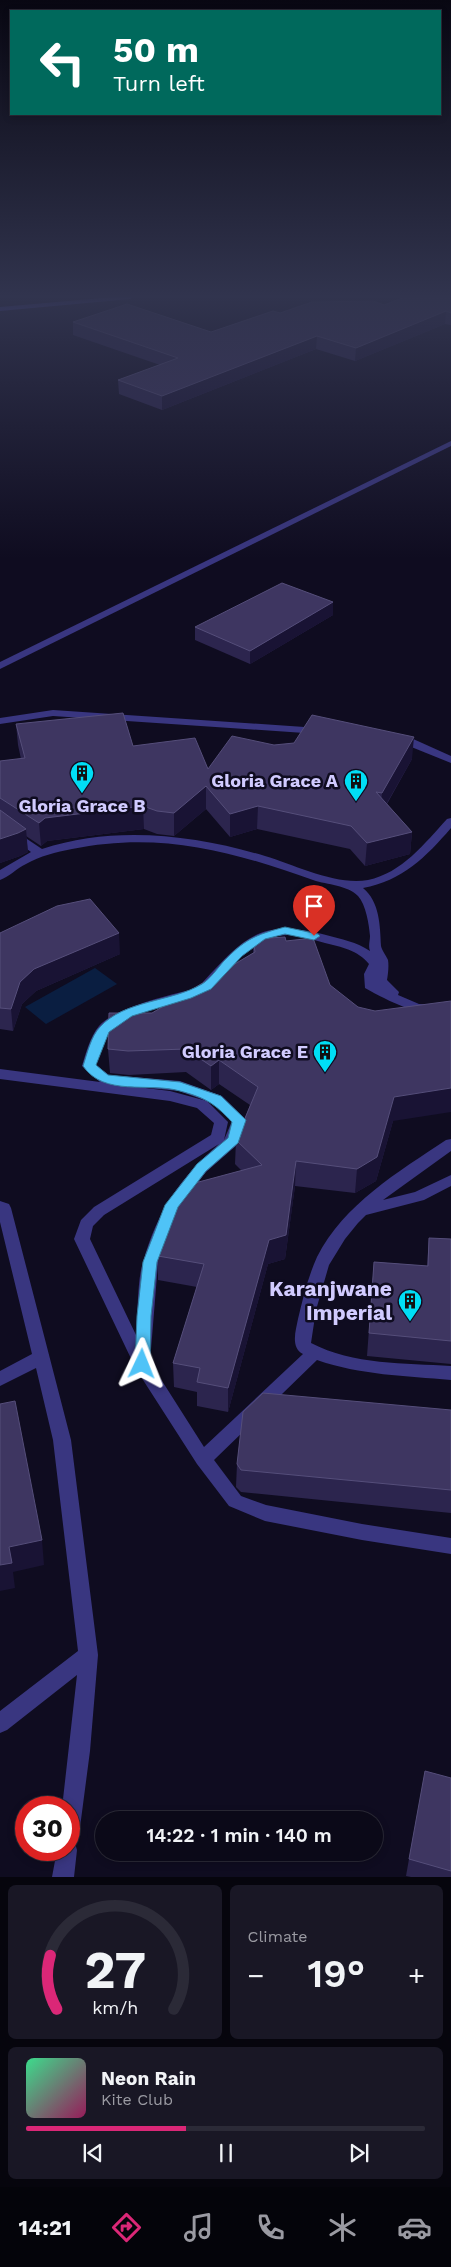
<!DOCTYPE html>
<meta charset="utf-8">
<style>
body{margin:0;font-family:"Work Sans",sans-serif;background:#191725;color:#f1f3f6;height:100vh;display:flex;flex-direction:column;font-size:19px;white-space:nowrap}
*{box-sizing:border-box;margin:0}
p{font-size:16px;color:#9a9aa2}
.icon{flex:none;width:28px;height:28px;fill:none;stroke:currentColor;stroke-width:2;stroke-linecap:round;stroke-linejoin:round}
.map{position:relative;height:1877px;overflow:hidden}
.details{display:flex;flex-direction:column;gap:8px;padding:8px;background:#06050d;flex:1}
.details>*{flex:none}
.hud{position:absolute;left:10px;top:10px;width:431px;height:105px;border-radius:0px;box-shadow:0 2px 8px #0003,0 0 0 1px #2b2a37;background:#00695c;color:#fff;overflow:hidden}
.speed{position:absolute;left:15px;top:1796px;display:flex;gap:10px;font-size:25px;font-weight:700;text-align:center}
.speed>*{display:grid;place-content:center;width:65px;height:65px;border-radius:50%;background:#0b0918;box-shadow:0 2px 8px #0003,0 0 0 1px #2b2a37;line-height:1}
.speed .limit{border:8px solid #d22;background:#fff;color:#111}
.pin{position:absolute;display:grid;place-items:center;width:42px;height:42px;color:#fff;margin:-51px -21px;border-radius:50% 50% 50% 0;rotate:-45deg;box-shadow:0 0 5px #0007}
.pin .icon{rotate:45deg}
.me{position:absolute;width:55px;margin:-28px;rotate:2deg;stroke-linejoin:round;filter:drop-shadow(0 0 4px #0008)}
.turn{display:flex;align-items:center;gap:18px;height:105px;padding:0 20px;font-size:22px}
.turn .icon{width:65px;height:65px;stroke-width:2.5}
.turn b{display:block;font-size:35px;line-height:42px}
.big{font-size:38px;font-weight:600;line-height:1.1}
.details .widget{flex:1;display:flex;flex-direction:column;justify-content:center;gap:8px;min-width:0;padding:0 18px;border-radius:8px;background:#191725}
.details .dial{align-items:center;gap:0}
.dial svg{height:130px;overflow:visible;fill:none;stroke:#2b2a37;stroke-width:7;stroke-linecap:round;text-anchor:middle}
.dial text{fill:#f1f3f6;stroke:none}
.song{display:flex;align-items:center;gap:15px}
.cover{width:60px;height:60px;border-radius:8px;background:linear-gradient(135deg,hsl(150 70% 55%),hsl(330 70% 35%))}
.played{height:5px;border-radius:2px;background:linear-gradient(90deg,#db2777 40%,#2b2a37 40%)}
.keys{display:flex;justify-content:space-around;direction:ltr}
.heat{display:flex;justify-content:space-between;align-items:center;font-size:28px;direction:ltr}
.details .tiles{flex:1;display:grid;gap:8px;grid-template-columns:1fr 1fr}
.widget:last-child{grid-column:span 2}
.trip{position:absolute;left:95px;top:1811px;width:288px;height:50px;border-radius:25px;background:#0b0918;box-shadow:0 2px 8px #0003,0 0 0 1px #2b2a37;font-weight:600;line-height:50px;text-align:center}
.tabs{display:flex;height:80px;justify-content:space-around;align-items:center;background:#04040a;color:#9a9aa2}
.tabs .icon{width:35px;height:35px}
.tabs .selected{color:#db2777}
.tabs b{font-size:22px;color:#f1f3f6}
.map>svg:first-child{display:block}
.water{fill:#0a1e41}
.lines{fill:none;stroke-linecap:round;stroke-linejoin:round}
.street{fill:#393680;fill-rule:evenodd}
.secondary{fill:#6562ff;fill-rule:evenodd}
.wall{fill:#2c254e}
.shaded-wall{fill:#191334}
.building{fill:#3e3661;stroke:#554e7a}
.route{fill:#4fc3f7;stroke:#337fa1}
.labels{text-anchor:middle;stroke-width:5;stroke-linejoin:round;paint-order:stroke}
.poi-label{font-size:18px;font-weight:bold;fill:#d1cbff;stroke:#0f0c20;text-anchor:end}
.near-poi-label{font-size:21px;font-weight:bold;fill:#d1cbff;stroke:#0f0c20;text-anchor:end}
</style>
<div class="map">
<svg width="451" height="1877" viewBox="0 0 451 1877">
<rect width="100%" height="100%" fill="#0f0c20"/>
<polygon class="water" points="95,968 117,984 46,1024 25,1007"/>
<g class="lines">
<g class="street">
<polygon points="451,441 451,446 0,669 0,662"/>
<polygon points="53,710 319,728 324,731 319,734 53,716 0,724 0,718"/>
<polygon points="398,735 411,738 451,756 451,763 394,740 393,738 394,736"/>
<path d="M451 818V828C426 857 402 881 363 888 380 902 380 926 381 946 382 951 386 955 388 960 389 966 388 974 387 980L399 992 398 995 419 1004 451 1006V1014C418 1016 394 1004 365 988L364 974 369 964C358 950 341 947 325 943 313 940 302 935 291 935 257 933 233 965 213 988H203L202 985 203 982C245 936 262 918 326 935 341 939 357 942 370 951 368 946 370 941 370 936 369 924 366 905 358 896 347 885 328 885 313 880 232 851 159 831 72 849 56 852 40 856 26 864 17 868 9 877 0 880V870L31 852 0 829V821L42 849C115 825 194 835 265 856 295 865 337 886 368 880 402 873 425 843 447 819Z"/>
<path d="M190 990 197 994 195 997C168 1007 129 1009 109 1032 101 1040 99 1054 96 1065L109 1075 180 1081 222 1096 246 1120 238 1144 206 1172 179 1207 158 1263 150 1362 204 1447 303 1354C290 1347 296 1330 298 1319 303 1298 308 1277 317 1257 344 1204 398 1172 446 1140L451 1139V1151L383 1200 415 1192 451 1175V1186L424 1200 366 1215 358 1223 345 1239 329 1265 316 1310 311 1343C353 1365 405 1363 451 1366V1380C406 1376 360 1375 317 1360L214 1460 241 1496 266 1505 362 1524 451 1538V1554L362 1540 265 1521 229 1506 197 1464 136 1369 74 1239 81 1220 94 1207 211 1135 214 1123 197 1108 170 1101 0 1079V1069L100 1082 82 1066C86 1053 90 1037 99 1026 115 1008 166 996 190 990ZM129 1086 179 1091 207 1101 170 1091ZM207 1101 212 1102 232 1121 224 1140 228 1122ZM219 1144C179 1179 158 1210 143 1262 137 1281 138 1314 136 1335L90 1239 93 1226 104 1215Z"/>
<polygon points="0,1201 9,1204 11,1208 71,1440 98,1655 90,1751 79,1835 75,1843 77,1850 74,1877 52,1877 57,1850 69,1850 69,1808 62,1808 77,1675 7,1730 0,1733 0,1711 78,1651 53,1440 36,1368 0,1386 0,1371 32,1354 0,1222"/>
</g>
<polygon class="secondary" points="113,297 133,297 130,299 0,311 0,307"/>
</g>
<g class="wall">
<polygon points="451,297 451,325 450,325 445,324 355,361 316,349 162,410 119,394 118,380 160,365 73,335 73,322 211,332 280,313 384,305"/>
<polygon points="333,602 333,615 250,664 195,640 195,627"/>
<polygon points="16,724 133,746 208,769 274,745 412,759 387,804 412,832 410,854 365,866 350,849 257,829 230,837 206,809 174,836 157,834 144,829 47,841 41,846 26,836 28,852 20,856 0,863 0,761 21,759 18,745"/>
<polygon points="0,933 120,954 36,991 22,1004 13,1031 0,1029"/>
<polygon points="253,939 286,941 330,985 393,1121 376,1181 355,1193 295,1186 285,1259 268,1264 228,1412 197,1406 197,1392 174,1387 173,1363 197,1287 158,1280 158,1256 242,1171 235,1164 236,1140 250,1105 219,1084 211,1090 186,1072 129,1075 110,1073 108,1049 253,953"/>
<polygon points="429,1238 451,1239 451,1364 367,1356 374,1262 427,1266"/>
<polygon points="451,1410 451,1513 241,1492 236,1487 237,1464"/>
<polygon points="451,1778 451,1877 411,1877 406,1876 409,1859"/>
</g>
<g class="shaded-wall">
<polygon points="446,311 445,324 355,361 356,348"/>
<polygon points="317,336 316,349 162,410 162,396"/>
<polygon points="333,602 333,615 250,664 250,651"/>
<polygon points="414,737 412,759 380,815 382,793"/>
<polygon points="206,786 206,809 174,836 174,813"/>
<polygon points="143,806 144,829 47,841 41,846 39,823 45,818"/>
<polygon points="258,806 257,829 230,837 230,814"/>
<polygon points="26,829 28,852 20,856 0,863 0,839"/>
<polygon points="412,832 410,854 365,866 367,843"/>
<polygon points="119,933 120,954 36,991 22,1004 13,1031 11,1009 20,982 34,969"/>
<polygon points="219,1060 219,1084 211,1090 211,1066"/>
<polygon points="451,1088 451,1112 393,1121 376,1181 355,1193 357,1169 394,1097"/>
<polygon points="296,1161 295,1186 285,1259 268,1264 228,1412 228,1388 269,1240"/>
<polygon points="42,1540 44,1565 13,1572 15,1588 0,1591 0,1565 9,1547"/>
</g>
<g class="building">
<polygon points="405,297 451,297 451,313 446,311 356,348 317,336 162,396 118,380 178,358 73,322 127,304 211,332 273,311 280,313 312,302 373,301 384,305"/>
<polygon points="282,583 333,602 250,651 195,627"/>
<polygon points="123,713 133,746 195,738 208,769 232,736 274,745 294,743 312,715 414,737 382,793 376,792 412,832 367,843 351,826 258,806 230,814 206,786 174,813 157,811 143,806 45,818 39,823 0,798 0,761 25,758 16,724"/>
<polygon points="0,810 26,829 18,833 0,839"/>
<polygon points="90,899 119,933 34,969 20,982 11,1009 0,1008 0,933 57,906"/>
<polygon points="285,937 286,941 313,938 330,985 358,1007 375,1011 451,1001 451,1088 394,1097 377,1157 357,1169 296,1161 286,1235 269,1240 228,1388 197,1382 200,1368 173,1363 204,1264 158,1256 158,1252 180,1187 262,1165 236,1140 258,1087 219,1060 211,1066 186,1049 128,1051 108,1049 109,1013 152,1013 255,952 253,939"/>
<polygon points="429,1238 451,1239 451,1341 369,1333 374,1262 428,1266"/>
<polygon points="263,1393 451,1410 451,1490 241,1470 237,1464 243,1412"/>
<polygon points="15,1401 42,1540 9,1547 12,1563 0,1565 0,1404"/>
<polygon points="425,1771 451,1778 451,1871 409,1859"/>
</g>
<linearGradient id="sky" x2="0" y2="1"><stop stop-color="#080712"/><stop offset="0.53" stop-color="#31344e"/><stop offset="1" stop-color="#31344e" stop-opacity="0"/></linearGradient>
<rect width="451" height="559" fill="url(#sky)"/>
<path class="route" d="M285 927 318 934 320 936 314 940 285 934 265 939 242 956 211 989 191 998 132 1016 109 1032 96 1065 108 1075 180 1082 221 1096 246 1120 238 1143 206 1171 178 1207 157 1262 151 1316 150 1364 147 1368 142 1370 137 1368 135 1364 137 1316 143 1262 165 1205 197 1164 228 1138 232 1122C214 1103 206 1098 180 1091 149 1082 104 1097 83 1066 87 1054 91 1036 100 1027 124 1000 172 1002 202 984 210 979 217 969 223 962 245 939 255 935 285 927Z"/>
<defs>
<g id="building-pin" transform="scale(1.25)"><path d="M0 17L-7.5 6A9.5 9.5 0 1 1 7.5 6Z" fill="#00def6" stroke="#0f0c20"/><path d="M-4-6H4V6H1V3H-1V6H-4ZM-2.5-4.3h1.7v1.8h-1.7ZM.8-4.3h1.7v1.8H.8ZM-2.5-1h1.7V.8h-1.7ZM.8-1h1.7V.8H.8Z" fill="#111"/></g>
</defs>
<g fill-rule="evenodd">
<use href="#building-pin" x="82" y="773"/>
<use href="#building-pin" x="356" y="781"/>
<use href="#building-pin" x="325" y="1052"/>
<use href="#building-pin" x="410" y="1301"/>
</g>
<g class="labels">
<g class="poi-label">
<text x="338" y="787">Gloria Grace A</text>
<text x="82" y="812" text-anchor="middle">Gloria Grace B</text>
<text x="308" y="1058">Gloria Grace E</text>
</g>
<g class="near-poi-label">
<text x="392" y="1296">Karanjwane<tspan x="392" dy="24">Imperial</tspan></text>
</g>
</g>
</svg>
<div class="speed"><div class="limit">30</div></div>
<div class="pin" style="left:314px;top:936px;background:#d93025"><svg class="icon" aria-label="arrive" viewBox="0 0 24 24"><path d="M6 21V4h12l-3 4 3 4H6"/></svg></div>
<svg class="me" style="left:142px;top:1364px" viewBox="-20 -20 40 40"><path d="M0-17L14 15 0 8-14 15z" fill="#4fc3f7" stroke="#fff" stroke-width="4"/></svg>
<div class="trip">14:22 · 1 min · 140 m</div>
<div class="hud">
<div class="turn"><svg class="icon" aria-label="left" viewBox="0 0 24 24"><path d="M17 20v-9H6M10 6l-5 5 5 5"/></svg><div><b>50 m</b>Turn left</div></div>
</div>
</div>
<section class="details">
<div class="tiles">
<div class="widget dial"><svg viewBox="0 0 100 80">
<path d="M14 69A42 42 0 1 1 86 69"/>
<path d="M14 69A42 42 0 0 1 10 36" stroke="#db2777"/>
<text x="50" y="56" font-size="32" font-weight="700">27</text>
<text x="50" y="72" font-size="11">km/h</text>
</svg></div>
<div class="widget"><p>Climate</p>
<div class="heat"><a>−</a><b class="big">19°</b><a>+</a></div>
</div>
<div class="widget">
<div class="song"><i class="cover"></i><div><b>Neon Rain</b><p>Kite Club</p></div></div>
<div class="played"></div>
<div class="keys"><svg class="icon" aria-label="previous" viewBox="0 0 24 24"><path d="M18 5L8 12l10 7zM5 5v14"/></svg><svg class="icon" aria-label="pause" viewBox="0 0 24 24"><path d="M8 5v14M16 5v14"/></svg><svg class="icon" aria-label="next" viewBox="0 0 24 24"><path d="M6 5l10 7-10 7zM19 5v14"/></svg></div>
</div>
</div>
</section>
<nav class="tabs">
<b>14:21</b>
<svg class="icon selected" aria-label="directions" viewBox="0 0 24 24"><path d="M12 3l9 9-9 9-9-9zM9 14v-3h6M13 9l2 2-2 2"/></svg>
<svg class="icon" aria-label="music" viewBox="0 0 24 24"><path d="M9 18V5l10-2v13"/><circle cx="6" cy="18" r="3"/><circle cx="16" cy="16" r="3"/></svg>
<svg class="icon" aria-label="phone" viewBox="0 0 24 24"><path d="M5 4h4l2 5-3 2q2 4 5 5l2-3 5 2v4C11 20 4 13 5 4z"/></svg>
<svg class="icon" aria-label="climate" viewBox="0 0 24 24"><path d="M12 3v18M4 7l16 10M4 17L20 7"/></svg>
<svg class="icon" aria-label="car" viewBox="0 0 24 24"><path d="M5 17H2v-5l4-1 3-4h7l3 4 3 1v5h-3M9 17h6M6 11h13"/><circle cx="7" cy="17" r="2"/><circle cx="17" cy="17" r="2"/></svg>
</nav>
